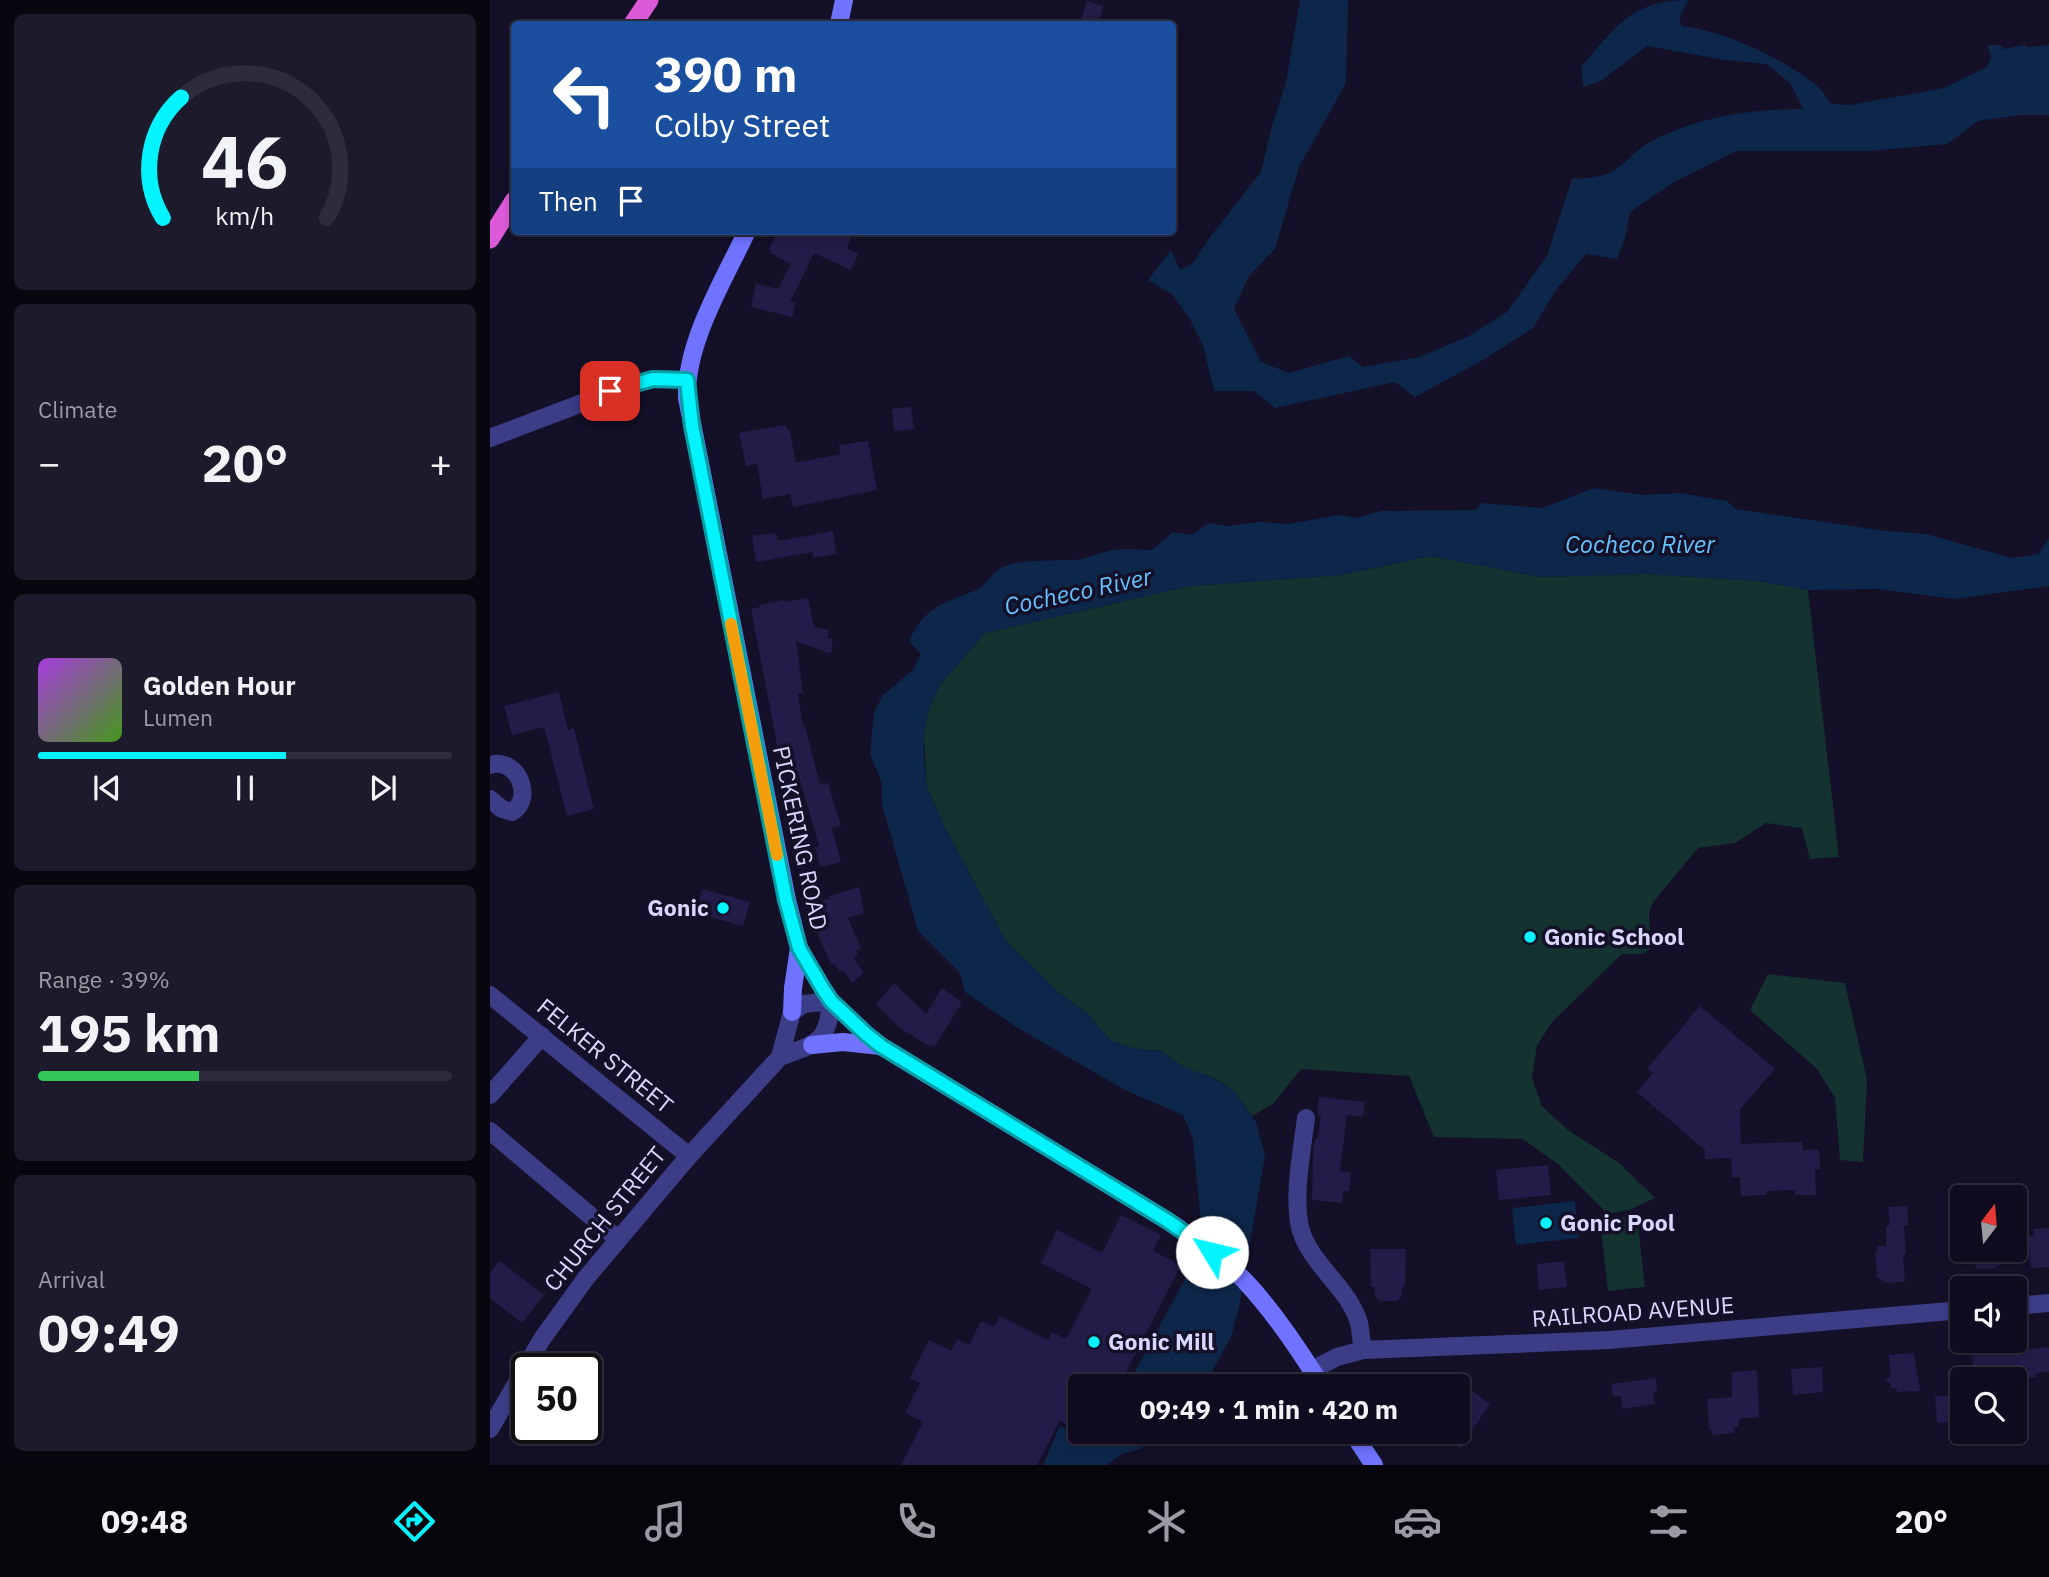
<!DOCTYPE html>
<meta charset="utf-8">
<style>
body{margin:0;font-family:"IBM Plex Sans",sans-serif;background:#1c1a2b;color:#f1f3f6;height:100vh;display:flex;flex-direction:column;font-size:26px;white-space:nowrap}
*{box-sizing:border-box;margin:0}
p{font-size:23px;color:#9b9ba4}
.icon{flex:none;width:38px;height:38px;fill:none;stroke:currentColor;stroke-width:2;stroke-linecap:round;stroke-linejoin:round}
.map{position:relative;flex:1;overflow:hidden}
.panel{display:flex;flex-direction:column;gap:14px;padding:14px;background:#080710;width:490px}
.panel>*{flex:none}
.top-card{position:absolute;left:21px;top:21px;width:665px;height:214px;border-radius:7px;box-shadow:0 4px 10px #0003,0 0 0 2px #2e2c3c;background:#1a4fa0;color:#fff;overflow:hidden}
.needle{width:46px;rotate:16deg}
.controls{position:absolute;left:1460px;top:1185px;display:grid;gap:14px}
.controls a{display:grid;place-items:center;width:77px;height:77px;border-radius:7px;background:#0e0c1e;box-shadow:0 4px 10px #0003,0 0 0 2px #2e2c3c;font-size:35px}
.speed{position:absolute;left:21px;top:1353px;display:flex;gap:14px;font-size:35px;font-weight:700;text-align:center}
.speed>*{display:grid;place-content:center;width:91px;height:91px;border-radius:50%;background:#0e0c1e;box-shadow:0 4px 10px #0003,0 0 0 2px #2e2c3c;line-height:1}
.speed .limit{border:4px solid #111;border-radius:10px;background:#fff;color:#111}
.pin{position:absolute;display:grid;place-items:center;width:60px;height:60px;color:#fff;margin:-30px;border-radius:14px;box-shadow:0 4px 10px #0006}
.me{position:absolute;width:77px;margin:-38px;rotate:306deg;stroke-linejoin:round;filter:drop-shadow(0 0 5px #0008)}
.turn{display:flex;align-items:center;gap:24px;height:147px;padding:0 28px;font-size:32px}
.turn .icon{width:91px;height:91px;stroke-width:2.5}
.turn b{display:block;font-size:49px;line-height:60px}
.then{display:flex;align-items:center;height:66px;padding:0 28px;background:#0003;gap:14px;font-size:26px}
.big{font-size:52px;font-weight:700;line-height:1.1}
.panel .tile{flex:1;display:flex;flex-direction:column;justify-content:center;gap:10px;min-width:0;padding:0 24px;border-radius:10px;background:#1c1a2b}
.panel .dial{align-items:center;gap:0}
.dial svg{height:182px;overflow:visible;fill:none;stroke:#2e2c3c;stroke-width:7;stroke-linecap:round;text-anchor:middle}
.dial text{fill:#f1f3f6;stroke:none}
.song{display:flex;align-items:center;gap:21px}
.cover{width:84px;height:84px;border-radius:10px;background:linear-gradient(135deg,hsl(280 70% 55%),hsl(100 70% 35%))}
.played{height:7px;border-radius:4px;background:linear-gradient(90deg,#04f4ff 60%,#2e2c3c 60%)}
.keys{display:flex;justify-content:space-around;direction:ltr}
.heat{display:flex;justify-content:space-between;align-items:center;font-size:38px;direction:ltr}
.charge{height:10px;border-radius:5px;background:linear-gradient(90deg,#34c759 39%,#2e2c3c 0)}
.trip{position:absolute;left:578px;top:1374px;width:402px;height:70px;border-radius:7px;background:#0e0c1e;box-shadow:0 4px 10px #0003,0 0 0 2px #2e2c3c;font-weight:700;line-height:70px;text-align:center}
.dock{display:flex;height:112px;justify-content:space-around;align-items:center;background:#06050c;color:#9b9ba4}
.dock .icon{width:49px;height:49px}
.dock .active{color:#04f4ff}
.dock b{font-size:32px;color:#f1f3f6}
main{display:flex;flex:1;min-height:0}
.map>svg:first-child{display:block}
.green{fill:#133230}
.water{fill:#0d274b}
.building{fill:#231c49}
.lines{fill:none;stroke-linecap:round;stroke-linejoin:round}
.minor{stroke:#3b3d87;stroke-width:18}
.tertiary{stroke:#3b3d87;stroke-width:18}
.secondary{stroke:#6f73ff;stroke-width:18}
.trunk{stroke:#dc59d7;stroke-width:19}
.route-casing{stroke:#039fa6;stroke-width:18}
.route{stroke:#04f4ff;stroke-width:12}
.slow{stroke:#f59e0b;stroke-width:12}
.poi-dot{fill:#04f4ff;stroke:#131028;stroke-width:2.5}
.labels{text-anchor:middle;stroke-width:7;stroke-linejoin:round;paint-order:stroke}
.street-label{font-size:23px;fill:#dad7ff;stroke:#131028}
.poi-label{font-size:23px;font-weight:bold;fill:#dad7ff;stroke:#131028;text-anchor:start}
.water-label{font-size:24px;font-style:italic;fill:#66c1ff;stroke:#131028}
</style>
<main>
<section class="panel">
<div class="tile dial"><svg viewBox="0 0 100 80">
<path d="M14 69A42 42 0 1 1 86 69"/>
<path d="M14 69A42 42 0 0 1 22 16" stroke="#04f4ff"/>
<text x="50" y="56" font-size="32" font-weight="700">46</text>
<text x="50" y="72" font-size="11">km/h</text>
</svg></div>
<div class="tile"><p>Climate</p>
<div class="heat"><a>−</a><b class="big">20°</b><a>+</a></div>
</div>
<div class="tile">
<div class="song"><i class="cover"></i><div><b>Golden Hour</b><p>Lumen</p></div></div>
<div class="played"></div>
<div class="keys"><svg class="icon" aria-label="previous" viewBox="0 0 24 24"><path d="M18 5L8 12l10 7zM5 5v14"/></svg><svg class="icon" aria-label="pause" viewBox="0 0 24 24"><path d="M8 5v14M16 5v14"/></svg><svg class="icon" aria-label="next" viewBox="0 0 24 24"><path d="M6 5l10 7-10 7zM19 5v14"/></svg></div>
</div>
<div class="tile"><p>Range · 39%</p><b class="big">195 km</b><div class="charge"></div></div>
<div class="tile"><p>Arrival</p><b class="big">09:49</b></div>
</section>
<div class="map">
<svg width="1559" height="1465" viewBox="0 0 1559 1465">
<rect width="100%" height="100%" fill="#131028"/>
<g class="green">
<polygon points="941,556 1051,577 1157,574 1268,581 1318,590 1349,857 1320,859 1312,828 1276,823 1245,843 1208,848 1163,902 1159,913 1161,949 1152,954 1132,954 1063,1021 1047,1045 1042,1078 1052,1106 1078,1130 1129,1163 1165,1198 1139,1210 1118,1214 1068,1164 1033,1139 944,1137 919,1076 811,1069 783,1104 762,1116 745,1092 727,1079 695,1068 671,1051 646,1049 621,1041 599,1015 568,992 516,941 455,828 437,787 434,735 438,712 450,685 495,633 700,586 850,575"/>
<polygon points="1278,974 1355,983 1377,1080 1373,1162 1350,1160 1345,1098 1327,1069 1260,1010"/>
<polygon points="1147,1216 1155,1287 1118,1291 1110,1220"/>
</g>
<g class="water">
<path d="M810 0H858L856 83 809 167 785 249 759 276 744 309 771 362 799 373 859 356 873 367 930 357 979 336 1017 312 1057 256 1082 179C1093 178 1109 178 1119 173 1135 165 1146 149 1162 141 1209 117 1260 109 1313 109L1300 83 1277 64 1235 60 1157 46 1111 81 1093 87 1091 67C1125 28 1141 0 1198 0L1189 18 1192 26C1235 31 1295 59 1328 87 1334 92 1337 99 1341 104L1360 105 1454 88 1497 67 1501 57 1497 45H1509L1515 49 1534 45 1538 47 1559 45V115H1530L1488 121 1457 144 1380 151H1246L1184 182 1140 212 1136 235 1127 259 1096 254 1066 290 1043 328 993 360 925 397 905 382 785 408 764 391H724L713 345 701 321 683 295 658 280 681 250 690 270 703 263 720 237 771 172 783 122 796 82Z"/>
<path d="M1104 488 1154 495 1190 493 1237 501 1245 509 1396 531 1436 534 1522 558 1549 554 1559 537V586L1464 599 1388 589 1318 590 1268 581 1157 574 1051 577 941 556 850 575 700 586 495 633 450 685 438 712 434 735V759L437 787 455 828 516 941 568 992 599 1015 621 1041 646 1049 671 1051 695 1068 726 1079 745 1092 766 1122 775 1155 749 1308 741 1337 714 1386H637L701 1268 710 1213 703 1139 693 1115 635 1090 528 1028 475 992 470 973 428 931 392 805V783L380 754 384 713 393 695 423 670 431 654 419 641C436 606 450 605 484 591 496 587 502 572 513 567 529 559 565 561 583 560 595 560 607 553 619 551 632 548 648 550 662 550L683 532 702 535 719 523 737 526 770 522 798 524 848 515 866 518 891 511 986 510 991 503 1052 508Z"/>
<polygon points="1085,1201 1089,1238 1026,1245 1022,1208"/>
<polygon points="570,1426 605,1441 610,1432 674,1432 650,1449 632,1454 617,1465 553,1465"/>
</g>
<g class="building">
<polygon points="597,1 613,6 608,24 591,20"/>
<polygon points="288,231 364,231 357,248 368,254 361,270 324,253 300,302 306,303 302,317 261,307 266,284 288,289 301,264 280,253 281,251 279,249"/>
<polygon points="421,407 424,429 404,431 402,409"/>
<polygon points="295,425 300,433 306,463 350,454 349,445 378,441 387,490 303,507 300,494 273,499 267,464 256,466 249,433"/>
<polygon points="343,531 346,554 323,558 323,552 266,562 262,536 286,533 288,541"/>
<polygon points="318,598 324,627 339,630 338,638 343,639 341,654 306,641 313,693 308,694 313,727 315,726 330,784 338,783 351,826 342,828 351,862 330,867 325,847 329,846 308,773 301,775 297,758 290,760 261,609 270,607 269,605 295,600 295,602"/>
<polygon points="69,692 78,730 84,728 104,809 77,816 54,727 22,735 14,706"/>
<polygon points="369,887 374,913 358,918 371,948 366,950 368,956 363,958 374,973 362,983 353,970 350,973 344,963 341,965 327,932 332,930 325,903 340,898 339,896"/>
<polygon points="212,889 260,902 253,926 206,913"/>
<polygon points="404,983 436,1014 452,988 472,1002 445,1046 442,1045 441,1047 411,1029 386,1004"/>
<polygon points="1210,1006 1285,1069 1250,1109 1251,1144 1312,1142 1313,1150 1329,1149 1330,1169 1325,1169 1326,1195 1305,1195 1305,1190 1276,1191 1276,1195 1251,1196 1250,1177 1242,1177 1241,1158 1215,1159 1215,1150 1147,1092 1163,1073 1157,1069"/>
<polygon points="829,1097 875,1102 873,1117 857,1115 850,1171 861,1172 859,1191 853,1191 852,1203 822,1200 823,1151 825,1140 828,1137 831,1117 827,1114"/>
<polygon points="1058,1165 1061,1195 1009,1200 1006,1170"/>
<polygon points="1417,1206 1418,1225 1414,1226 1416,1254 1413,1255 1415,1282 1396,1283 1387,1277 1385,1251 1388,1251 1387,1246 1396,1246 1396,1226 1400,1225 1398,1207"/>
<polygon points="631,1215 671,1235 663,1251 691,1265 629,1386 590,1386 590,1431 570,1421 547,1465 411,1465 433,1422 415,1413 430,1383 420,1378 439,1340 461,1351 467,1339 479,1345 491,1321 504,1327 510,1316 558,1340 562,1332 576,1339 602,1289 551,1263 567,1230 612,1253"/>
<polygon points="1559,1228 1559,1267 1541,1268 1538,1236 1544,1236 1543,1229"/>
<polygon points="880,1249 916,1249 915,1287 912,1287 912,1296 907,1301 889,1301 885,1295 885,1287 881,1287"/>
<polygon points="1484,1250 1509,1250 1510,1265 1507,1265 1507,1268 1486,1269"/>
<polygon points="10,1261 54,1295 32,1323 0,1298 0,1273"/>
<polygon points="1074,1261 1077,1287 1049,1290 1047,1264"/>
<polygon points="1559,1347 1559,1372 1545,1373 1546,1377 1523,1379 1490,1379 1490,1376 1484,1377 1482,1355"/>
<polygon points="1424,1353 1430,1391 1407,1392 1406,1388 1401,1389 1401,1384 1395,1380 1401,1376 1399,1355"/>
<polygon points="1332,1367 1333,1392 1303,1395 1301,1369"/>
<polygon points="1267,1370 1269,1417 1249,1419 1249,1427 1244,1427 1245,1433 1222,1435 1222,1430 1219,1430 1217,1399 1242,1397 1242,1372"/>
<polygon points="1166,1378 1167,1392 1163,1393 1165,1404 1132,1409 1131,1396 1123,1397 1121,1384"/>
<polygon points="968,1381 1000,1404 968,1451"/>
<polygon points="1445,1396 1460,1396 1461,1422 1447,1423"/>
</g>
<g class="lines">
<g class="minor">
<path d="M0 765C27 756 45 798 22 812L12 809 0 799"/>
<polyline points="0,995 199,1156"/>
<polyline points="0,1095 52,1036"/>
<path d="M816 1118C812 1151 802 1199 811 1231 822 1266 859 1288 869 1323 871 1331 871 1341 873 1350"/>
<polyline points="0,1131 128,1239"/>
<polyline points="1524,1306 1559,1303"/>
<polyline points="822,1370 847,1357 873,1350 1119,1340 1472,1310"/>
</g>
<g class="tertiary">
<polyline points="0,438 142,384 163,379 197,380"/>
<path d="M0 1429 52 1339 96 1278 199 1156 290 1057 302 1012 314 1004 341 1001C338 1043 327 1043 290 1057"/>
</g>
<g class="secondary">
<polyline points="349,24 354,0"/>
<path d="M257 231C234 280 195 343 197 398L297 900 309 948 333 989 341 1001 376 1034 391 1046 678 1221C705 1239 732 1258 755 1281 784 1312 809 1350 832 1386"/>
<polyline points="302,1012 303,988 309,948"/>
<polyline points="322,1045 353,1042 391,1046"/>
<polyline points="862,1432 884,1465"/>
</g>
<g class="trunk">
<polyline points="143,24 159,0"/>
<polyline points="0,239 24,201"/>
</g>
</g>
<g class="lines">
<g class="route-casing">
<polyline id="route" points="120,391 163,379 197,380 202,426 296,900 309,948 333,989 341,1001 376,1034 391,1046 678,1221 722,1252"/>
</g>
<use href="#route" class="route"/>
<polyline class="slow" points="241,624 287,855"/>
</g>
<g class="poi-dot">
<circle cx="233" cy="908" r="7"/>
<circle cx="1040" cy="937" r="7"/>
<circle cx="1056" cy="1223" r="7"/>
<circle cx="604" cy="1342" r="7"/>
</g>
<g class="labels">
<g class="street-label">
<text transform="translate(310 838) rotate(78)" y="8">PICKERING ROAD</text>
<text transform="translate(115 1056) rotate(39)" y="8">FELKER STREET</text>
<text transform="translate(115 1219) rotate(-51)" y="8">CHURCH STREET</text>
<text transform="translate(1143 1312) rotate(-4)" y="8">RAILROAD AVENUE</text>
</g>
<g class="poi-label">
<text x="219" y="916" text-anchor="end">Gonic</text>
<text x="1054" y="945">Gonic School</text>
<text x="1070" y="1231">Gonic Pool</text>
<text x="618" y="1350">Gonic Mill</text>
</g>
<g class="water-label">
<text x="1150" y="553">Cocheco River</text>
<text transform="translate(588 592) rotate(-12)" y="8">Cocheco River</text>
</g>
</g>
</svg>
<div class="controls">
<a><svg class="needle" viewBox="-14 -14 28 28"><path d="M0-13l5 13h-10z" fill="#e53935"/><path d="M0 13l5-13h-10z" fill="#9b9ba4"/></svg></a>
<a><svg class="icon" aria-label="sound" viewBox="0 0 24 24"><path d="M4 9h4l5-4v14l-5-4H4zM17 9q2 3 0 6"/></svg></a>
<a><svg class="icon" aria-label="search" viewBox="0 0 24 24"><circle cx="10" cy="10" r="6"/><path d="M15 15l6 6"/></svg></a>
</div>
<div class="speed"><div class="limit">50</div></div>
<div class="pin" style="left:120px;top:391px;background:#d93025"><svg class="icon" aria-label="arrive" viewBox="0 0 24 24"><path d="M6 21V4h12l-3 4 3 4H6"/></svg></div>
<svg class="me" style="left:722px;top:1252px" viewBox="-20 -20 40 40"><circle r="19" fill="#fff"/><path d="M0-13L10 11 0 6-10 11z" fill="#04f4ff"/></svg>
<div class="trip">09:49 · 1 min · 420 m</div>
<div class="top-card">
<div class="turn"><svg class="icon" aria-label="left" viewBox="0 0 24 24"><path d="M17 20v-9H6M10 6l-5 5 5 5"/></svg><div><b>390 m</b>Colby Street</div></div>
<div class="then">Then<svg class="icon" aria-label="arrive" viewBox="0 0 24 24"><path d="M6 21V4h12l-3 4 3 4H6"/></svg></div>
</div>
</div>
</main>
<nav class="dock">
<b>09:48</b>
<svg class="icon active" aria-label="directions" viewBox="0 0 24 24"><path d="M12 3l9 9-9 9-9-9zM9 14v-3h6M13 9l2 2-2 2"/></svg>
<svg class="icon" aria-label="music" viewBox="0 0 24 24"><path d="M9 18V5l10-2v13"/><circle cx="6" cy="18" r="3"/><circle cx="16" cy="16" r="3"/></svg>
<svg class="icon" aria-label="phone" viewBox="0 0 24 24"><path d="M5 4h4l2 5-3 2q2 4 5 5l2-3 5 2v4C11 20 4 13 5 4z"/></svg>
<svg class="icon" aria-label="climate" viewBox="0 0 24 24"><path d="M12 3v18M4 7l16 10M4 17L20 7"/></svg>
<svg class="icon" aria-label="car" viewBox="0 0 24 24"><path d="M5 17H2v-5l4-1 3-4h7l3 4 3 1v5h-3M9 17h6M6 11h13"/><circle cx="7" cy="17" r="2"/><circle cx="17" cy="17" r="2"/></svg>
<svg class="icon" aria-label="filters" viewBox="0 0 24 24"><path d="M4 7h16M4 17h16"/><circle cx="9" cy="7" r="2"/><circle cx="15" cy="17" r="2"/></svg>
<b>20°</b>
</nav>
